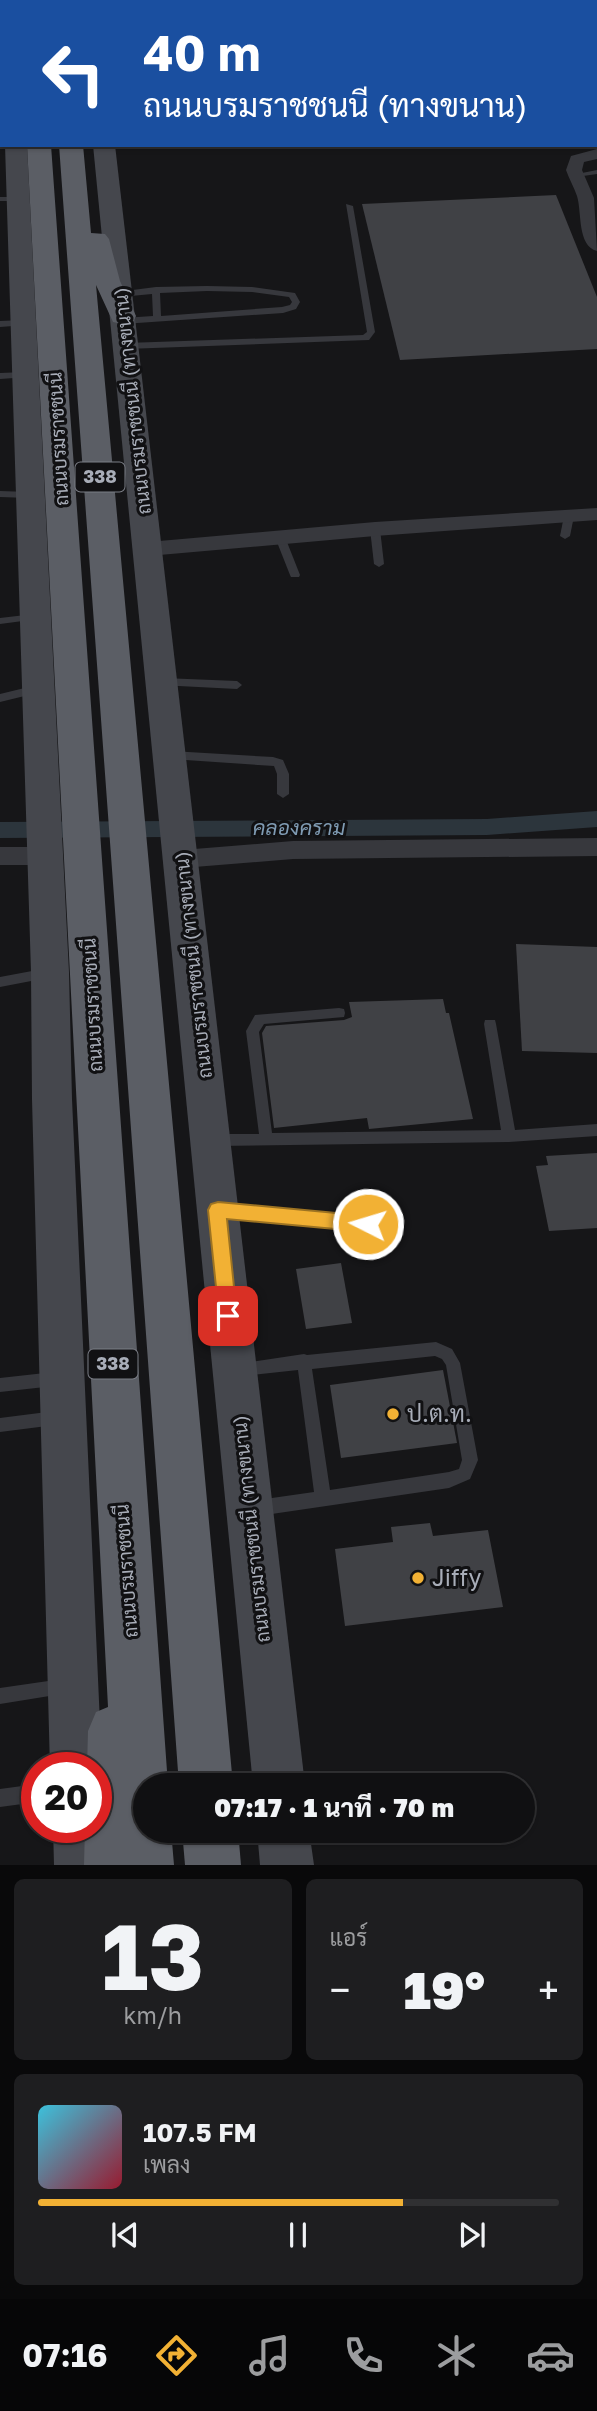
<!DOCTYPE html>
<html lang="th">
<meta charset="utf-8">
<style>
body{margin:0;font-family:"Golos Text",Sarabun,sans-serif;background:#1e1e20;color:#f1f3f6;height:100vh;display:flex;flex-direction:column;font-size:26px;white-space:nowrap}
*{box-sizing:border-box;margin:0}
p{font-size:23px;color:#9c9d9f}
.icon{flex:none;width:38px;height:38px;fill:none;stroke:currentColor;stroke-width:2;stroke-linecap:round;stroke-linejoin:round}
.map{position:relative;height:1865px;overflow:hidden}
.drawer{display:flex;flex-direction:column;gap:14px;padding:14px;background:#09090a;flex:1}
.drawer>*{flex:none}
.banner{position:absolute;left:0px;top:0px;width:598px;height:147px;box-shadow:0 2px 5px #0004,0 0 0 2px #303032;background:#1a4fa0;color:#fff;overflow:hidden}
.speed{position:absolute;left:21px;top:1752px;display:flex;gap:14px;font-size:35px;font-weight:700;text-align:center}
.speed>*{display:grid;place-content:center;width:91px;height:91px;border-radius:50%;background:#101012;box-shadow:0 2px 5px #0004,0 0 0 2px #303032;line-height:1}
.speed .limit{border:10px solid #d22;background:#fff;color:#111}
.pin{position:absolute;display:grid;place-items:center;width:60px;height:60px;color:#fff;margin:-30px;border-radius:14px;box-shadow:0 4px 10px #0006}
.me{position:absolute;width:77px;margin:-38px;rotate:275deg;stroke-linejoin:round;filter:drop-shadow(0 0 5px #0008)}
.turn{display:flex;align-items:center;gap:24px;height:147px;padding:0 28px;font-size:32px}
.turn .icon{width:91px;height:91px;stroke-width:2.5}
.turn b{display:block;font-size:49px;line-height:60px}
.big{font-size:52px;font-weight:800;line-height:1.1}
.drawer .card{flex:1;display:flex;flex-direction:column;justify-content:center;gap:10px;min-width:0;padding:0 24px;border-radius:10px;background:#1e1e20}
.drawer .dial{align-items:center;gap:0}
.dial b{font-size:91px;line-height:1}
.song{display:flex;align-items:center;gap:21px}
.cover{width:84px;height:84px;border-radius:10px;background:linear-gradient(135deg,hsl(190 70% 55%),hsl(350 70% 35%))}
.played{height:7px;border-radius:4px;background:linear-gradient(90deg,#f2b134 70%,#303032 70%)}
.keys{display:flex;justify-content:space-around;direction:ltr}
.heat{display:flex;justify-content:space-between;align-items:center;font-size:38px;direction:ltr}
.drawer .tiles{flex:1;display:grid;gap:14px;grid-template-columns:1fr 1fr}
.card:last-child{grid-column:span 2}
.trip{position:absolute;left:133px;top:1773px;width:402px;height:70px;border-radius:35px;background:#101012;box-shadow:0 2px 5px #0004,0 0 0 2px #303032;font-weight:800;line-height:70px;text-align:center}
.tabs{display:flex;height:112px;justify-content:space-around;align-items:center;background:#060607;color:#9c9d9f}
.tabs .icon{width:49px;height:49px}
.tabs .active{color:#f2b134}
.tabs b{font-size:32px;color:#f1f3f6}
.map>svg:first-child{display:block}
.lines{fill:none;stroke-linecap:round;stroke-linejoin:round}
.canal{fill:#2c353c;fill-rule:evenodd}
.building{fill:#404145}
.service{fill:#37383d;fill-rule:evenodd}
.minor{fill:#37383d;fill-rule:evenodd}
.secondary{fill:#45474d;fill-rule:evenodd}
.trunk{fill:#5b5e65;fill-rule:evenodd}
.route{fill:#f2b134;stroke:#9d7322;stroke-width:2}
.poi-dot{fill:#f2b134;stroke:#111113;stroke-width:2.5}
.labels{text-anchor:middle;stroke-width:6;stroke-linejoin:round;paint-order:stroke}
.shield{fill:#111113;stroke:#7b7e86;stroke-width:2}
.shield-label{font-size:18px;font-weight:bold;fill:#a8adb8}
.street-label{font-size:19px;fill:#a8adb8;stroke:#111113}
.water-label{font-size:21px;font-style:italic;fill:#7f9bb3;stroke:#111113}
.near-poi-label{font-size:23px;fill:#a8adb8;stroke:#111113;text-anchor:start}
</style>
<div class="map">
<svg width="597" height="1865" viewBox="0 0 597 1865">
<rect width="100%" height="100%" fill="#161618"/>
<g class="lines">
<polygon class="canal" points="597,811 597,827 487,835 0,838 0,822 487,819"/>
</g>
<g class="building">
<polygon points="556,195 597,297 597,349 400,360 362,204"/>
<polygon points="516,944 597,947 597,1053 522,1051"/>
<polygon points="443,999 446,1013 449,1013 473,1119 369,1129 367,1118 274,1128 262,1033 266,1026 344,1020 352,1017 349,1002"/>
<polygon points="597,1153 597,1228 549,1231 536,1166 548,1165 546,1156"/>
<polygon points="341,1263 352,1323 306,1329 296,1269"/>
<polygon points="443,1370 457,1443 341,1458 330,1385"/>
<polygon points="430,1523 433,1536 488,1530 503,1607 345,1626 335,1549 393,1542 391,1527"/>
</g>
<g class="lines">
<g class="service">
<rect x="117" y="0" width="6" height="2"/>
<rect x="0" y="52" width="2" height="4"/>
<rect x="0" y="107" width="2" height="4"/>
<rect x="0" y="124" width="2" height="4"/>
<polygon points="597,170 597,174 576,177 572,175"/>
<polygon points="0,197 18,197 22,199 18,201 0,201"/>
<polygon points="346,204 353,206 375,332 369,340 126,349 122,346 126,343 363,335 367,332"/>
<path d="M207 286 252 287 295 293 300 302 296 309 283 313 123 324 119 321 123 318 153 316 152 294 120 297 117 296V292L156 287ZM207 291 252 292 289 297 292 302 290 305 282 307 161 316 160 293Z"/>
<polygon points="23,320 27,323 26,325 0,327 0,321"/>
<polygon points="25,372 28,373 28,377 0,379 0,373"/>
<polygon points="0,491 29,492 34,495 29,498 0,497"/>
<polygon points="569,513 574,516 570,536 565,539 560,536 564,516"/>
<polygon points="375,526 380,529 384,564 379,567 374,564 370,529"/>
<polygon points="280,534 285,537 300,575 299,577 291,577 290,575 275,537"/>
<polygon points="34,614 38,615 38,619 0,624 0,618"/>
<polygon points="163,678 237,681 242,685 237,689 159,685 158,682 159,679"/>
<polygon points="37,685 41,686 42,689 41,692 0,702 0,694"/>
<polygon points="171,751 273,757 283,760 289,774 289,794 283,798 277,794 277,774 274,766 171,759 165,755"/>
<polygon points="48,968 52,969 54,973 52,977 0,987 0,977"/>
<polygon points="339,1008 344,1009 345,1013 344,1017 264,1024 259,1032 272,1133 501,1130 484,1024 485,1020 495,1020 496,1024 515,1130 597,1124 597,1136 509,1142 214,1146 209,1144 207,1140 209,1136 214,1134 259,1134 246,1031 255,1015"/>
<polygon points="225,1205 367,1218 372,1220 374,1224 372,1228 367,1230 225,1217 220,1215 218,1211 220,1207"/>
<path d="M436 1342 452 1349 460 1363 478 1460 470 1479 449 1488 258 1516 252 1514 250 1508 252 1502 258 1500 314 1492 298 1370 242 1376 237 1374 235 1369 237 1364 304 1354 307 1355ZM435 1356 442 1359 446 1365 462 1460 459 1469 449 1472 330 1490 312 1369Z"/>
<polygon points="54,1372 59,1374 61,1379 59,1384 54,1386 0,1392 0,1378"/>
<polygon points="55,1411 60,1413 63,1418 60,1423 55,1425 0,1432 0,1418"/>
<polygon points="62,1679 68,1681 70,1687 68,1693 0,1704 0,1688"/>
<polygon points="37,1784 37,1802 0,1807 0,1789"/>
</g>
<g class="minor">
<path d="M597 149V159L584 162 582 170 594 198 597 251C577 246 582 212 577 196 574 187 569 179 566 170L571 156Z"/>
<polygon points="597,508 597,520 375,536 148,556 140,554 137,549 140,544 148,542 375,522"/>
<polygon points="597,838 597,856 293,859 182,868 173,866 169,859 173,852 182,850 293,841"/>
<polygon points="0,847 44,847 53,849 57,856 53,863 44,865 0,865"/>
</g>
<g class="secondary">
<polygon points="0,0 20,0 20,2 2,2 2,5"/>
<rect x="78" y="0" width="20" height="2"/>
<polygon points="5,145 27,145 69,972 72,1099 102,1768 96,1782 96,1768 50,1768 32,1099 31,972"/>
<polygon points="93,145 115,145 305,1785 253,1785"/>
<polygon points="96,1808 105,1827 108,1865 54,1865 53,1827 96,1827"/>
<polygon points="257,1830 309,1830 314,1865 260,1865"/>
</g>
<g class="trunk">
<polygon points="19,0 39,0 40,2 18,2"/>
<polygon points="51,0 71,0 72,2 50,2"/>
<polygon points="27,145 51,145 168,1785 145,1785 145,1830 171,1830 174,1865 84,1865 85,1827 96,1827 96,1768 87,1768 88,1731 96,1712 108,1707"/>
<polygon points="59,145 83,145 91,233 105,234 109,239 120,281 136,316 133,322 123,324 113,322 96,285 233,1785 179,1785"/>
<polygon points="182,1830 238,1830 241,1865 185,1865"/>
</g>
</g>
<polygon class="route" points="218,1202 368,1216 374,1218 377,1224 374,1229 368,1232 227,1219 237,1316 235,1323 228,1325 221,1323 219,1316 208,1210 211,1204"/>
<g class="poi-dot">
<circle cx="393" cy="1414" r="7"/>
<circle cx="418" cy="1578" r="7"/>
</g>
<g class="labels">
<g class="shield">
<rect x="75.5" y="462.5" width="49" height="29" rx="5"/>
<rect x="88.5" y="1349.5" width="49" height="29" rx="5"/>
</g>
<g class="shield-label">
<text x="100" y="483">338</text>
<text x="113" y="1370">338</text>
</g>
<g class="street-label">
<text transform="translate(132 401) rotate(-96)" y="7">ถนนบรมราชชนนี (ทางขนาน)</text>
<text transform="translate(58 439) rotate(-93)" y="7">ถนนบรมราชชนนี</text>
<text transform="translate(193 965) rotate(-96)" y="7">ถนนบรมราชชนนี (ทางขนาน)</text>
<text transform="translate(92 1005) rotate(-93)" y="7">ถนนบรมราชชนนี</text>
<text transform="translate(251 1529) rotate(-96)" y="7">ถนนบรมราชชนนี (ทางขนาน)</text>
<text transform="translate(126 1571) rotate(-94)" y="7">ถนนบรมราชชนนี</text>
</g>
<g class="water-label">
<text x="299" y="835">คลองคราม</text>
</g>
<g class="near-poi-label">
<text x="407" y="1422">ป.ต.ท.</text>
<text x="432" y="1586">Jiffy</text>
</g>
</g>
</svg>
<div class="speed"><div class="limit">20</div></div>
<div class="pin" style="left:228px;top:1316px;background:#d93025"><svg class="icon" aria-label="arrive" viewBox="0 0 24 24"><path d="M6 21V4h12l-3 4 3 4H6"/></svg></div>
<svg class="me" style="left:368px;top:1224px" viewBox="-20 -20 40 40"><circle r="17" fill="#f2b134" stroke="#fff" stroke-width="3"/><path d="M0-11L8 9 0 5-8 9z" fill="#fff"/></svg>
<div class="trip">07:17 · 1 นาที · 70 m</div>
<div class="banner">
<div class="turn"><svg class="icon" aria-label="left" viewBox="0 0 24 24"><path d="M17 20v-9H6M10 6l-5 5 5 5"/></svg><div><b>40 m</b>ถนนบรมราชชนนี (ทางขนาน)</div></div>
</div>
</div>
<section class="drawer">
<div class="tiles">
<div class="card dial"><b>13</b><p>km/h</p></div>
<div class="card"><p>แอร์</p>
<div class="heat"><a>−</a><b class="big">19°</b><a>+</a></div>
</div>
<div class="card">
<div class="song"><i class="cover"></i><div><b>107.5 FM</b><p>เพลง</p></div></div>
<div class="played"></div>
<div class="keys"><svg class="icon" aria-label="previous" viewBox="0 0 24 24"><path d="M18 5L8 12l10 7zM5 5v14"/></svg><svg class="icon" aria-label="pause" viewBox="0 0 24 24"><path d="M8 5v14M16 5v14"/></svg><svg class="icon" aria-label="next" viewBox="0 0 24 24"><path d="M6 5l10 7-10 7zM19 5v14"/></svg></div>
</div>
</div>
</section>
<nav class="tabs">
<b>07:16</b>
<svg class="icon active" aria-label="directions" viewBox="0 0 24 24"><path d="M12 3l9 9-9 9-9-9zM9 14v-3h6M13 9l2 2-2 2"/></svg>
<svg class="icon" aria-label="music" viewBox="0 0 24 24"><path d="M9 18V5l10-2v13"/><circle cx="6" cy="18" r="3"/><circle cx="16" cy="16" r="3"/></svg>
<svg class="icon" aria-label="phone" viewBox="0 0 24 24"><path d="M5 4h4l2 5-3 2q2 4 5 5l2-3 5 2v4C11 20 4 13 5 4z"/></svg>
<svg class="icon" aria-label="climate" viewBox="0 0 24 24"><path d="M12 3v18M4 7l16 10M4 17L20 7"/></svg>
<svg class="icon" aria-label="car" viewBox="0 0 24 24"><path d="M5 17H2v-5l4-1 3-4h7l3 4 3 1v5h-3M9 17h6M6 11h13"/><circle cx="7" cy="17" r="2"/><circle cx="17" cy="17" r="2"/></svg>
</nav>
